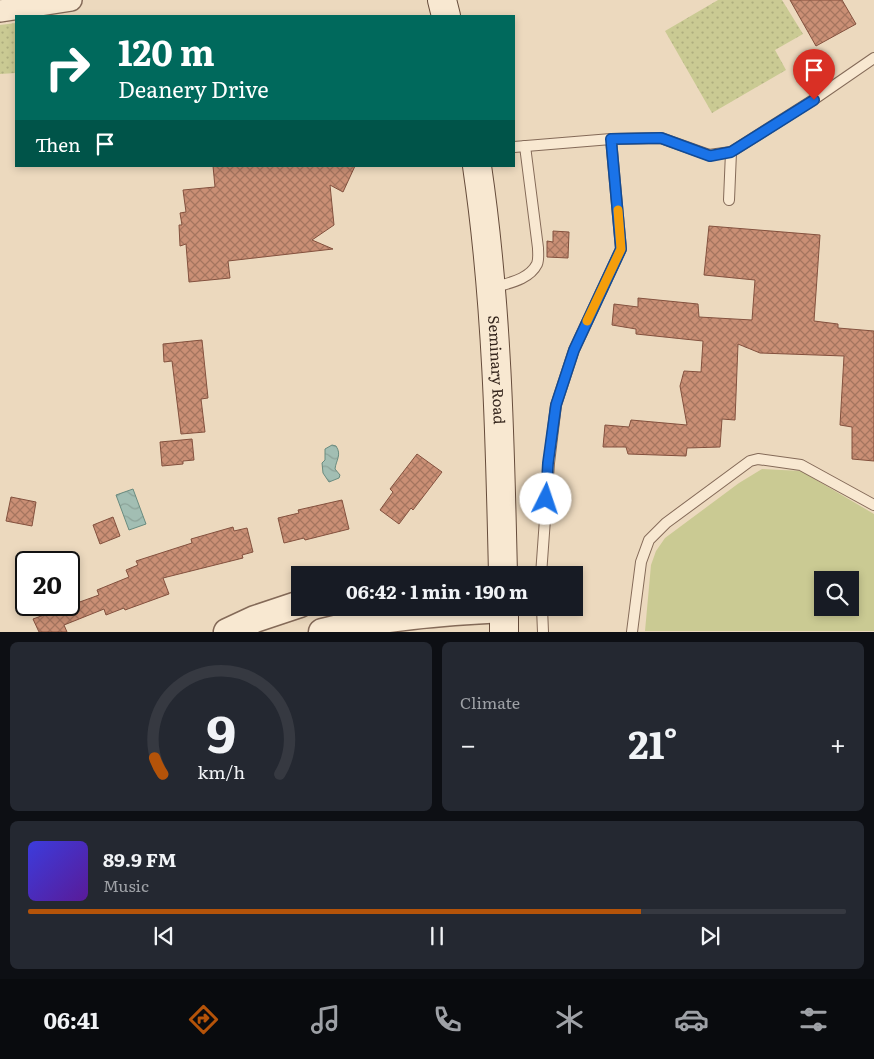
<!DOCTYPE html>
<meta charset="utf-8">
<style>
body{margin:0;font-family:Literata,serif;background:#242831;color:#f1f3f6;height:100vh;display:flex;flex-direction:column;font-size:19px;white-space:nowrap}
*{box-sizing:border-box;margin:0}
p{font-size:16px;color:#9ea1a6}
.icon{flex:none;width:28px;height:28px;fill:none;stroke:currentColor;stroke-width:2;stroke-linecap:round;stroke-linejoin:round}
.map{position:relative;height:632px;overflow:hidden}
.panel{display:flex;flex-direction:column;gap:10px;padding:10px;background:#0d0f14;flex:1}
.panel>*{flex:none}
.guide{position:absolute;left:15px;top:15px;width:500px;height:152px;border-radius:0px;box-shadow:0 2px 8px #0003;background:#00695c;color:#fff;overflow:hidden}
.controls{position:absolute;left:814px;top:571px;display:grid;gap:10px}
.controls a{display:grid;place-items:center;width:45px;height:45px;border-radius:0px;background:#171b24;box-shadow:0 2px 8px #0003;font-size:25px}
.speed{position:absolute;left:15px;top:551px;display:flex;gap:10px;font-size:25px;font-weight:700;text-align:center}
.speed>*{display:grid;place-content:center;width:65px;height:65px;border-radius:50%;background:#171b24;box-shadow:0 2px 8px #0003;line-height:1}
.speed .limit{border:2px solid #111;border-radius:8px;background:#fff;color:#111}
.pin{position:absolute;display:grid;place-items:center;width:42px;height:42px;color:#fff;margin:-51px -21px;border-radius:50% 50% 50% 0;rotate:-45deg;box-shadow:0 0 5px #0007}
.pin .icon{rotate:45deg}
.me{position:absolute;width:55px;margin:-28px;rotate:4deg;stroke-linejoin:round;filter:drop-shadow(0 0 4px #0008)}
.turn{display:flex;align-items:center;gap:18px;height:105px;padding:0 20px;font-size:22px}
.turn .icon{width:65px;height:65px;stroke-width:2.5}
.turn b{display:block;font-size:35px;line-height:42px}
.then{display:flex;align-items:center;height:48px;padding:0 20px;background:#0003;gap:10px;font-size:19px}
.big{font-size:38px;font-weight:700;line-height:1.1}
.panel .card{flex:1;display:flex;flex-direction:column;justify-content:center;gap:8px;min-width:0;padding:0 18px;border-radius:8px;background:#242831}
.panel .dial{align-items:center;gap:0}
.dial svg{height:130px;overflow:visible;fill:none;stroke:#363941;stroke-width:7;stroke-linecap:round;text-anchor:middle}
.dial text{fill:#f1f3f6;stroke:none}
.song{display:flex;align-items:center;gap:15px}
.cover{width:60px;height:60px;border-radius:8px;background:linear-gradient(135deg,hsl(240 70% 55%),hsl(270 70% 35%))}
.played{height:5px;border-radius:2px;background:linear-gradient(90deg,#b45309 75%,#363941 75%)}
.keys{display:flex;justify-content:space-around;direction:ltr}
.heat{display:flex;justify-content:space-between;align-items:center;font-size:28px;direction:ltr}
.panel .tiles{flex:1;display:grid;gap:10px;grid-template-columns:1fr 1fr}
.card:last-child{grid-column:span 2}
.trip{position:absolute;left:291px;top:566px;width:292px;height:50px;border-radius:0px;background:#171b24;box-shadow:0 2px 8px #0003;font-weight:700;line-height:50px;text-align:center}
.tab-bar{display:flex;height:80px;justify-content:space-around;align-items:center;background:#090b0e;color:#9ea1a6}
.tab-bar .icon{width:35px;height:35px}
.tab-bar .selected{color:#b45309}
.tab-bar b{font-size:22px;color:#f1f3f6}
.map>svg:first-child{display:block}
.grass{fill:#caca93;fill-rule:evenodd}
.park{fill:url(#park-dots)}
.water{fill:url(#water-waves);stroke:#698b7f}
.building{fill:url(#building-cross-hatch);stroke:#83513e}
.lines{fill:none;stroke-linecap:round;stroke-linejoin:round}
.service-casing{stroke:#846a58;stroke-width:12}
.minor-casing{stroke:#846a58;stroke-width:24}
.tertiary-casing{stroke:#846a58;stroke-width:29}
.secondary-casing{stroke:#664c3b;stroke-width:30}
.service{stroke:#f8e8d1;stroke-width:10}
.minor{stroke:#f8e8d1;stroke-width:21}
.tertiary{stroke:#f8e8d1;stroke-width:26}
.secondary{stroke:#f8e8d1;stroke-width:28}
.route-casing{stroke:#114b97;stroke-width:12}
.route{stroke:#1a73e8;stroke-width:9}
.slow{stroke:#f59e0b;stroke-width:9}
.labels{text-anchor:middle;stroke-width:5;stroke-linejoin:round;paint-order:stroke}
.street-label{font-size:15px;fill:#34251c;stroke:#f4e5ce}
</style>
<div class="map">
<svg width="874" height="632" viewBox="0 0 874 632">
<defs>
<pattern id="park-dots" width="8" height="8" patternUnits="userSpaceOnUse" patternTransform="scale(1.25)"><rect width="8" height="8" fill="#caca93"/><path d="M2 2h.1M6 6h.1" fill="none" stroke="#aead7e" stroke-width="1.8" stroke-linecap="round"/></pattern>
<pattern id="water-waves" width="16" height="10" patternUnits="userSpaceOnUse" patternTransform="scale(1.25)"><rect width="16" height="10" fill="#a2beb3"/><path d="M0 5q4-4 8 0t8 0" fill="none" stroke="#8ca399"/></pattern>
<pattern id="building-cross-hatch" width="8" height="8" patternUnits="userSpaceOnUse" patternTransform="scale(1.25)"><rect width="8" height="8" fill="#ca8f75"/><path d="M0 0l8 8M0 8l8-8" fill="none" stroke="#a5755f"/></pattern>
</defs>
<rect width="100%" height="100%" fill="#ecd9be"/>
<path class="grass" d="M762 469 801 471 874 514V631H645L651 565 656 551 665 538 739 483ZM822 580H850V608H822Z"/>
<g class="park">
<polygon points="718,0 782,0 803,34 775,50 786,70 712,113 665,31"/>
<polygon points="16,23 16,73 0,74 0,25"/>
</g>
<g class="water">
<path d="M332 445 336 446C342 455 336 460 335 469L340 475 339 478 329 482 323 473 322 463 325 460V449Z"/>
<polygon points="133,489 146,524 129,530 116,495"/>
</g>
<g class="building">
<polygon points="790,0 842,0 856,24 816,46"/>
<polygon points="213,166 355,166 343,192 330,185 334,225 312,240 333,249 228,261 230,278 189,282 186,244 180,246 179,225 182,225 180,213 186,212 183,190 215,187"/>
<polygon points="709,226 820,235 814,321 838,324 838,328 874,331 874,461 852,459 852,427 840,425 844,356 760,353 738,344 735,420 722,419 720,447 687,448 686,456 628,454 626,447 603,447 605,425 629,427 631,420 687,425 680,386 684,371 701,372 703,341 636,334 636,329 612,325 614,304 638,307 638,298 698,304 699,317 752,320 755,280 704,275"/>
<polygon points="553,231 569,232 568,258 547,257 547,241 553,242"/>
<polygon points="202,340 208,398 201,399 205,432 181,434 172,361 164,362 163,344"/>
<polygon points="192,439 194,460 183,461 183,464 162,466 160,442"/>
<polygon points="417,454 442,472 413,510 411,508 399,524 380,510 393,492 390,489"/>
<polygon points="11,497 36,502 32,526 6,521"/>
<polygon points="342,500 349,529 305,540 304,538 284,543 278,518 299,513 298,510"/>
<polygon points="113,517 120,536 100,544 93,525"/>
<polygon points="233,527 234,531 247,528 253,552 242,555 243,558 163,578 169,594 125,610 124,608 106,615 104,609 64,625 67,632 39,632 33,619 99,595 97,590 129,577 126,570 138,565 136,561 192,543 191,539"/>
</g>
<g class="lines">
<g class="service-casing">
<g id="service">
<polyline points="514,147 611,139"/>
<polyline points="729,200 731,152"/>
<path d="M492 288C508 283 529 280 537 264 539 259 538 253 538 248L525 146"/>
<polyline points="541,575 549,463 556,405 574,350 621,249 611,139 661,138 709,155 731,152 813,100 874,58"/>
<polyline points="542,608 543,632"/>
<polyline points="632,632 641,562 649,540 666,523 750,461 758,459 801,465 874,505"/>
</g>
</g>
<g class="minor-casing">
<polyline id="minor" points="0,11 71,0"/>
</g>
<g class="tertiary-casing">
<g id="tertiary">
<polyline points="227,632 255,619 300,604"/>
<path d="M322 632C381 617 443 612 504 609"/>
</g>
</g>
<g class="secondary-casing">
<g id="secondary">
<polyline points="442,0 446,16"/>
<path id="s1" d="M477 166C497 301 500 439 503 575"/>
<polyline points="504,608 504,632"/>
</g>
</g>
<use href="#service" class="service"/>
<use href="#minor" class="minor"/>
<use href="#tertiary" class="tertiary"/>
<use href="#secondary" class="secondary"/>
</g>
<g class="lines">
<g class="route-casing">
<polyline id="route" points="546,499 548,463 556,405 574,350 621,249 611,139 661,138 710,156 731,152 814,100"/>
</g>
<use href="#route" class="route"/>
<polyline class="slow" points="587,321 621,249 618,210"/>
</g>
<g class="labels">
<g class="street-label">
<text dy="5" stroke="none"><textPath href="#s1" startOffset="205">Seminary Road</textPath></text>
</g>
</g>
</svg>
<div class="controls">
<a><svg class="icon" aria-label="search" viewBox="0 0 24 24"><circle cx="10" cy="10" r="6"/><path d="M15 15l6 6"/></svg></a>
</div>
<div class="speed"><div class="limit">20</div></div>
<div class="pin" style="left:814px;top:100px;background:#d93025"><svg class="icon" aria-label="arrive" viewBox="0 0 24 24"><path d="M6 21V4h12l-3 4 3 4H6"/></svg></div>
<svg class="me" style="left:546px;top:499px" viewBox="-20 -20 40 40"><circle r="19" fill="#fff"/><path d="M0-13L10 11 0 6-10 11z" fill="#1a73e8"/></svg>
<div class="trip">06:42 · 1 min · 190 m</div>
<div class="guide">
<div class="turn"><svg class="icon" aria-label="right" viewBox="0 0 24 24"><path d="M7 20v-9h11M14 6l5 5-5 5"/></svg><div><b>120 m</b>Deanery Drive</div></div>
<div class="then">Then<svg class="icon" aria-label="arrive" viewBox="0 0 24 24"><path d="M6 21V4h12l-3 4 3 4H6"/></svg></div>
</div>
</div>
<section class="panel">
<div class="tiles">
<div class="card dial"><svg viewBox="0 0 100 80">
<path d="M14 69A42 42 0 1 1 86 69"/>
<path d="M14 69A42 42 0 0 1 9 59" stroke="#b45309"/>
<text x="50" y="56" font-size="32" font-weight="700">9</text>
<text x="50" y="72" font-size="11">km/h</text>
</svg></div>
<div class="card"><p>Climate</p>
<div class="heat"><a>−</a><b class="big">21°</b><a>+</a></div>
</div>
<div class="card">
<div class="song"><i class="cover"></i><div><b>89.9 FM</b><p>Music</p></div></div>
<div class="played"></div>
<div class="keys"><svg class="icon" aria-label="previous" viewBox="0 0 24 24"><path d="M18 5L8 12l10 7zM5 5v14"/></svg><svg class="icon" aria-label="pause" viewBox="0 0 24 24"><path d="M8 5v14M16 5v14"/></svg><svg class="icon" aria-label="next" viewBox="0 0 24 24"><path d="M6 5l10 7-10 7zM19 5v14"/></svg></div>
</div>
</div>
</section>
<nav class="tab-bar">
<b>06:41</b>
<svg class="icon selected" aria-label="directions" viewBox="0 0 24 24"><path d="M12 3l9 9-9 9-9-9zM9 14v-3h6M13 9l2 2-2 2"/></svg>
<svg class="icon" aria-label="music" viewBox="0 0 24 24"><path d="M9 18V5l10-2v13"/><circle cx="6" cy="18" r="3"/><circle cx="16" cy="16" r="3"/></svg>
<svg class="icon" aria-label="phone" viewBox="0 0 24 24"><path d="M5 4h4l2 5-3 2q2 4 5 5l2-3 5 2v4C11 20 4 13 5 4z"/></svg>
<svg class="icon" aria-label="climate" viewBox="0 0 24 24"><path d="M12 3v18M4 7l16 10M4 17L20 7"/></svg>
<svg class="icon" aria-label="car" viewBox="0 0 24 24"><path d="M5 17H2v-5l4-1 3-4h7l3 4 3 1v5h-3M9 17h6M6 11h13"/><circle cx="7" cy="17" r="2"/><circle cx="17" cy="17" r="2"/></svg>
<svg class="icon" aria-label="filters" viewBox="0 0 24 24"><path d="M4 7h16M4 17h16"/><circle cx="9" cy="7" r="2"/><circle cx="15" cy="17" r="2"/></svg>
</nav>
